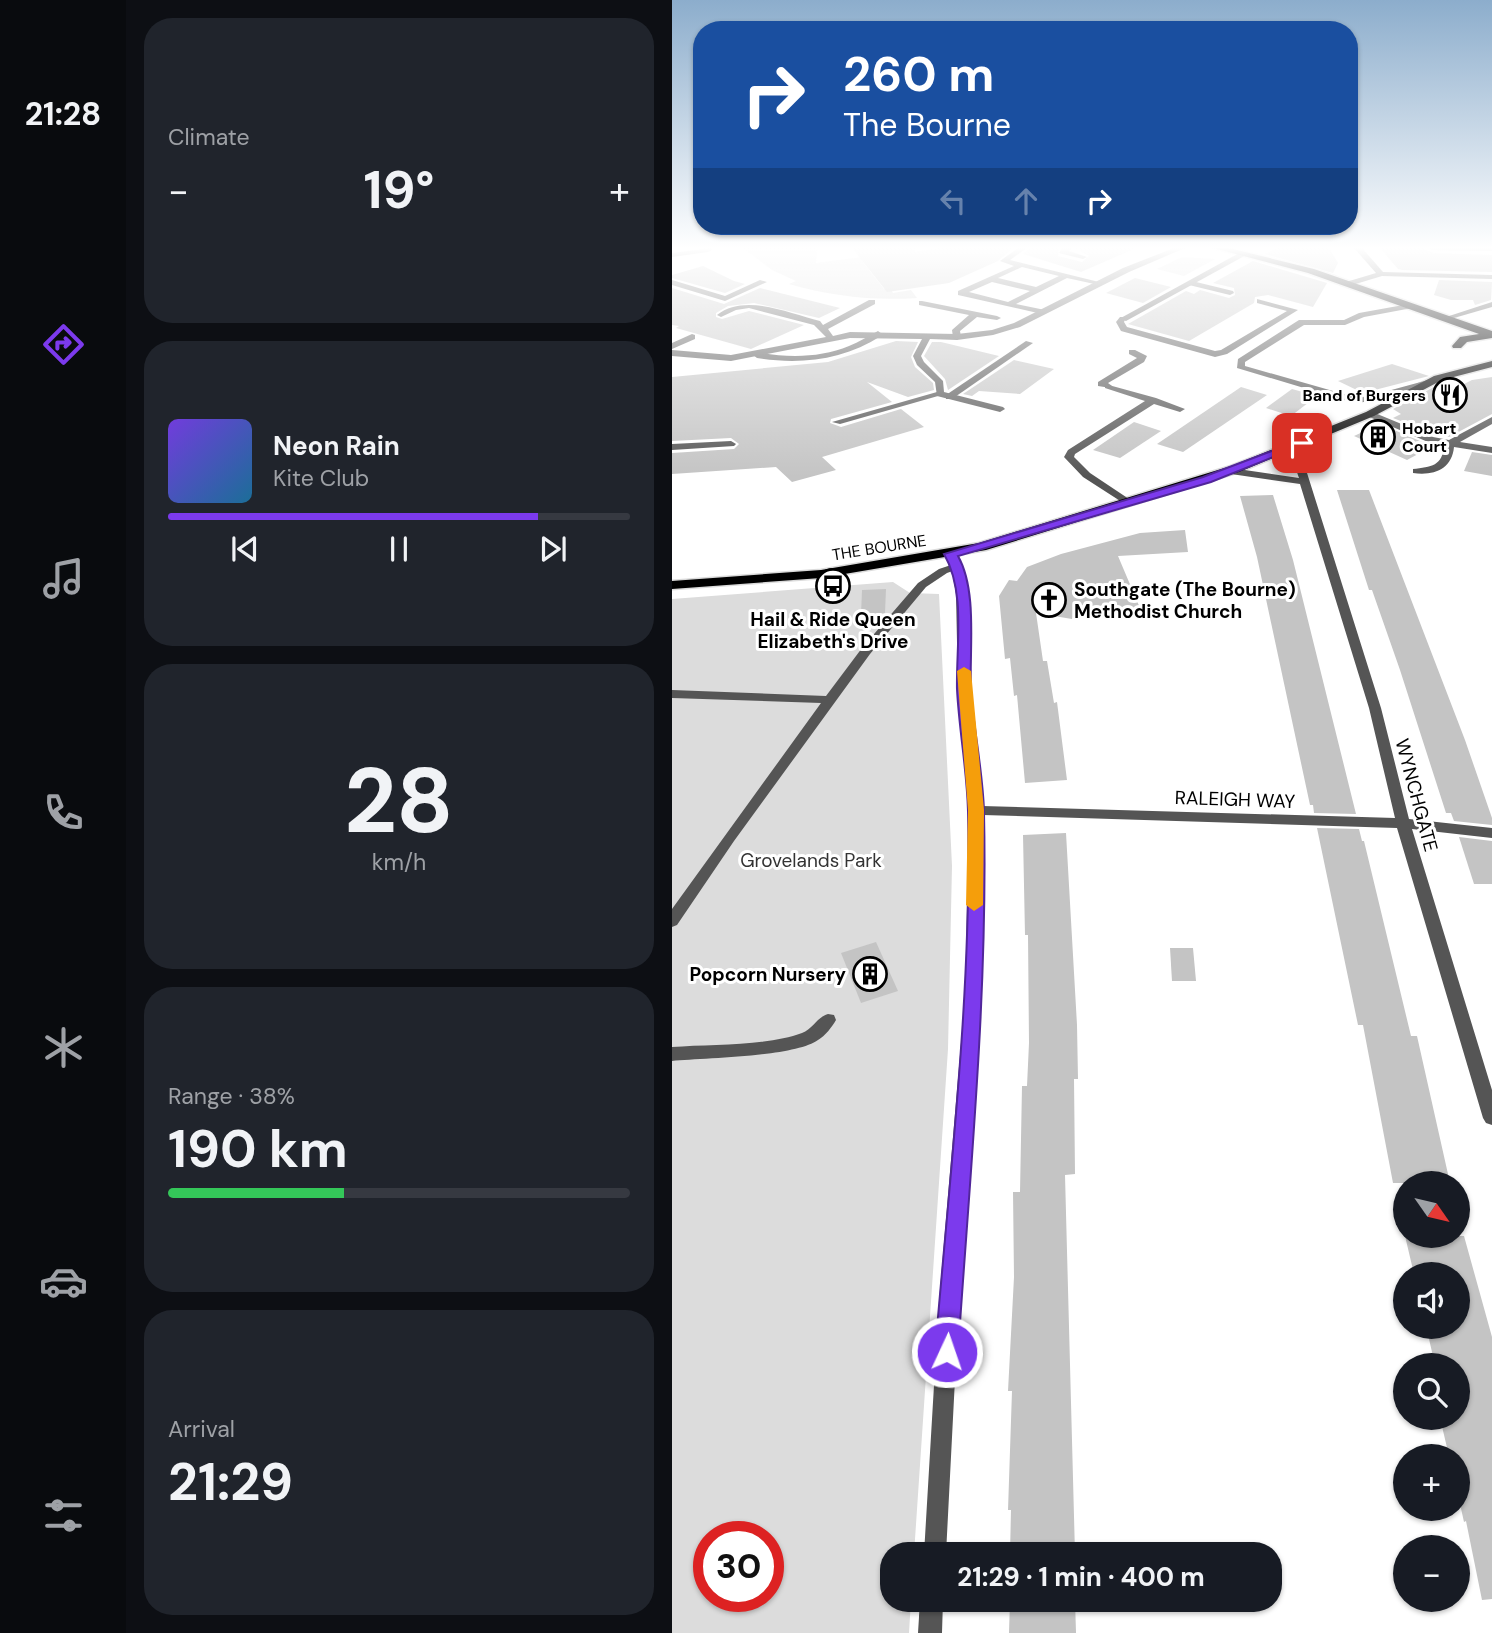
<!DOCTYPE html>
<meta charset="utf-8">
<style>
body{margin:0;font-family:"DM Sans",sans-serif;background:#20242c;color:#f1f3f6;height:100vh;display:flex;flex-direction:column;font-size:26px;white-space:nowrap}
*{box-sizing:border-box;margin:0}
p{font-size:23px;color:#9ea1a6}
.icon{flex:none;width:38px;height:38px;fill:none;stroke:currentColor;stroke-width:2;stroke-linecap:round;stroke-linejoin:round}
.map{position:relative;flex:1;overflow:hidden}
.drawer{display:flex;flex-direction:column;gap:18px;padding:18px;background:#0d0f14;width:546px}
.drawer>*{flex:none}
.hud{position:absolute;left:21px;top:21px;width:665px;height:214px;border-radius:28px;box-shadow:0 2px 5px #0004;background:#1a4fa0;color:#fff;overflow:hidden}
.needle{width:46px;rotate:124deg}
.controls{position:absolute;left:721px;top:1171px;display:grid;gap:14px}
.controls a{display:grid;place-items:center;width:77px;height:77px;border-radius:50%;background:#171b24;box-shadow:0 2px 5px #0004;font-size:35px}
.speed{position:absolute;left:21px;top:1521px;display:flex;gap:14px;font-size:35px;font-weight:700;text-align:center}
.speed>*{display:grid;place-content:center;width:91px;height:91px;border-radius:50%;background:#171b24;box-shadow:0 2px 5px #0004;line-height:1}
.speed .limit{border:10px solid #d22;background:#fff;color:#111}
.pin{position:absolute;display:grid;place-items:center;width:60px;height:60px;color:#fff;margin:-30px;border-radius:14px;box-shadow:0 4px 10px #0006}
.me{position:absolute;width:77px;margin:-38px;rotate:3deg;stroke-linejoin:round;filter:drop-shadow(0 0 5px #0008)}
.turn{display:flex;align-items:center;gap:24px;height:147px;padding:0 35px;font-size:32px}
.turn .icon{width:91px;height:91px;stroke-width:2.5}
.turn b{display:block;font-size:49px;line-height:60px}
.lanes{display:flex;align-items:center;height:66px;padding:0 35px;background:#0003;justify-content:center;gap:35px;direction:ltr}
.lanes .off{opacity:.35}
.big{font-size:52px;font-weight:700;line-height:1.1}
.drawer .card{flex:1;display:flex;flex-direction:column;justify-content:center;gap:10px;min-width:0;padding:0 24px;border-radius:28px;background:#20242c}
.drawer .dial{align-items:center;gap:0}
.dial b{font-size:91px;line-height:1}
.song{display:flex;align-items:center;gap:21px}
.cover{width:84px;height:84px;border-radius:10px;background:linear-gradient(135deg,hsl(260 70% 55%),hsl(200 70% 35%))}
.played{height:7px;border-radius:4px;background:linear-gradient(90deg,#7c3aed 80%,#363941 80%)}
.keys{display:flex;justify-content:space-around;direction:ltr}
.heat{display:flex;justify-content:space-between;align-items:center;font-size:38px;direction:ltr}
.charge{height:10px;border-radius:5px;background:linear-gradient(90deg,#34c759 38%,#363941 0)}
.trip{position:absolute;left:208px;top:1542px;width:402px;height:70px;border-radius:28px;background:#171b24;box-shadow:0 2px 5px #0004;font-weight:700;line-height:70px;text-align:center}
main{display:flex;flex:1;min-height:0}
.menu{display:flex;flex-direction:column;width:126px;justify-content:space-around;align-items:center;background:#090b0e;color:#9ea1a6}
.menu .icon{width:49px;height:49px}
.menu .current{color:#7c3aed}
.menu b{font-size:32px;color:#f1f3f6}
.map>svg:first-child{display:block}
.green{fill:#dcdcdc;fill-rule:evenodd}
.building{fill:#c4c4c4}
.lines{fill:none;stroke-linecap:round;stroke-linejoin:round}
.primary-casing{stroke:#dbdbdb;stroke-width:3}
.service{fill:#555;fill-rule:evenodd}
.minor{fill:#555;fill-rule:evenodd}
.primary{fill:#000;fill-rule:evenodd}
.route{fill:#7c3aed;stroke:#51269a;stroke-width:2}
.slow{fill:#f59e0b}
.labels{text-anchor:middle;stroke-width:6;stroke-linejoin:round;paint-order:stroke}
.far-poi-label{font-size:16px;font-weight:bold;fill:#000;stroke:#fff;text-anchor:end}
.far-street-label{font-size:16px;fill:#000;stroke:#fff}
.poi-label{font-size:19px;font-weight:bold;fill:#000;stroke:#fff;text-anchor:start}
.street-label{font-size:19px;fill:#000;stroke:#fff}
.park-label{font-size:19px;fill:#333;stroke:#fff}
</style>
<main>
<nav class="menu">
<b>21:28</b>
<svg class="icon current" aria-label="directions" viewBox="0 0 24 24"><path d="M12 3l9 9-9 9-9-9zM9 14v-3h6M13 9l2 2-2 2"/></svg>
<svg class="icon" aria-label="music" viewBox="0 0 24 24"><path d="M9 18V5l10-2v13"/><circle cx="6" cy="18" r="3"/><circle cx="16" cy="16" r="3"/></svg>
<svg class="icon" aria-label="phone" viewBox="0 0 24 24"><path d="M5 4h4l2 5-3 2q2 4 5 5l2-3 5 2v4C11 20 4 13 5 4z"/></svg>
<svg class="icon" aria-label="climate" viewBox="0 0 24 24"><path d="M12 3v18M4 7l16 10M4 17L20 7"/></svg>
<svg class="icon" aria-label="car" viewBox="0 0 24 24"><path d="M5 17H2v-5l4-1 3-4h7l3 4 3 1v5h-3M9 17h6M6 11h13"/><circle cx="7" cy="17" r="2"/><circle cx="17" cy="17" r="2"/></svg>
<svg class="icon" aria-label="filters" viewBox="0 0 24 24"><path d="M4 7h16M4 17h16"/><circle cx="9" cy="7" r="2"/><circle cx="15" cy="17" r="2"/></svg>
</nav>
<section class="drawer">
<div class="card"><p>Climate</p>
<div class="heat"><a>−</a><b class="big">19°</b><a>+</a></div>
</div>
<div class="card">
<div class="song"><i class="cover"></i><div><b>Neon Rain</b><p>Kite Club</p></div></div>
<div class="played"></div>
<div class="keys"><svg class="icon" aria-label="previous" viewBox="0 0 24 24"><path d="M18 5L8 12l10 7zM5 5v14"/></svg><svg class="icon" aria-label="pause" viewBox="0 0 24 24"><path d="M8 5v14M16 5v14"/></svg><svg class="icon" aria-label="next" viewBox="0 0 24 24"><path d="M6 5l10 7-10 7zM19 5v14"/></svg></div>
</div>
<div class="card dial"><b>28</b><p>km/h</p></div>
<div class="card"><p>Range · 38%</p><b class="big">190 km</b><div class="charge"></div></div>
<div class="card"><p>Arrival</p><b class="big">21:29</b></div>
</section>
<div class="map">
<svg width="820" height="1633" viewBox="0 0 820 1633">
<rect width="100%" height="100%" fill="#fff"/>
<g class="green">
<path d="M71 248H145L144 263 190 257V261L212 289 218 288 221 293 239 290 245 298C201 301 159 296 117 284L124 281 100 270Z"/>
<polygon points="510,257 543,259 512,276 485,269"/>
<path d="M221 582 238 593 267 594 280 866 276 1049 242 1554H220V1600H239L237 1633H0V599ZM37 1536H96V1596H37Z"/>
</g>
<g class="building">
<polygon points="180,248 243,248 243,252 267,248 341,248 326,261 277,283 215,292"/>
<polygon points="358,248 387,248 386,256 410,262 417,256 403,248 464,248 409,272 351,254"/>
<polygon points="604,248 657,248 666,263 661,273 593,254"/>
<polygon points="708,248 750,248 761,253 820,255 820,272 730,270 726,269"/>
<polygon points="581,261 655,283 641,307 596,295 583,297 582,303 517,341 456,324 514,291 522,294 528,290 557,298 563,295 562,288 541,283"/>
<polygon points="31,266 62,281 73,284 53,293 0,278 0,275"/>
<polygon points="463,278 499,287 471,303 434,293"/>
<polygon points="767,280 820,282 819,300 803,305 801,300 779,300 762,295"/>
<polygon points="0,288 52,304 88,288 168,308 147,318 82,303 56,306 44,313 44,317 50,319 77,311 132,325 79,349 4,328 7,326 0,325"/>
<polygon points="224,341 246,342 239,357 243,367 261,383 262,390 236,397 195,382 220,402 159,419 158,423 169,427 229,409 252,427 150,457 164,470 120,482 104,467 0,474 0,453 62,449 67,444 59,438 0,441 0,377 156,362"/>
<polygon points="260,342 269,342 327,356 276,390 273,379 252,356"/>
<polygon points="342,360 382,369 348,394 307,391 300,396 291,394"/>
<polygon points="720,364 757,376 691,393 666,381"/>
<polygon points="820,377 820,414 777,437 762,434 721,418 729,414 721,409 771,382 788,386 800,380"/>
<polygon points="569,387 595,395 511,452 485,444"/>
<polygon points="620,389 645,396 619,416 594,408"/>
<polygon points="462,422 489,431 448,458 421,450"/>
<polygon points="708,424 755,444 761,446 735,460 682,436"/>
<polygon points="800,452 820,455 820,476 792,471"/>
<polygon points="665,490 697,490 793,740 820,818 820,825 782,821 779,813 774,813 728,670 700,590 697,590"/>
<polygon points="601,495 621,560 684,814 642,813 641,805 638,805 585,557 568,496"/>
<polygon points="513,530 516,552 446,556 468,608 428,613 419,612 416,617 402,615 400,619 364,613 371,661 375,661 382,703 385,702 395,780 353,783 345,695 342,696 338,658 333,659 327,596 337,580 345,581 355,567 389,554 468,533"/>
<polygon points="214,589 213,613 189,615 190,590"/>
<polygon points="645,828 687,829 690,841 692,841 739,1036 745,1036 778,1183 721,1183 691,1025 686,1025"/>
<polygon points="394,833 405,1025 406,1079 402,1079 403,1174 393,1175 403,1554 338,1554 339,1510 336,1510 340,1391 336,1391 342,1277 341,1192 348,1192 350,1086 355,1086 357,1043 356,935 353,935 351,835"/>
<polygon points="787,837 820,841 820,884 802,884"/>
<polygon points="204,942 226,991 189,1003 169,953"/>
<polygon points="498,948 521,948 524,981 500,981"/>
<polygon points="733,1236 792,1236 820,1337 820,1599 810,1600 794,1521 792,1522 786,1495 786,1456 777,1456 768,1418 786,1418 786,1365 763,1365 754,1326 786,1326 786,1274 742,1274"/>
<polygon points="338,1600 403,1600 404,1633 337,1633"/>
</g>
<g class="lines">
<g class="primary-casing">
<g id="primary">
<polygon points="541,248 557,248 642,269 820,331 820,338 795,342 789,348 781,348 780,346 788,337 807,334 636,273"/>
<polygon points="820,361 820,367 770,380 702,416 567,472 314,550 149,578 0,589 0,581 149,570 307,543 559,466 694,412 762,376"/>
</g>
</g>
<g class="service">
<path d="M346 248H355L338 260 431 283 427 285 395 278 344 304 373 310V314H370L286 295V291L342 266 328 261ZM350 267 387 276 364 287 326 278ZM320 282 358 291 336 302 297 292Z"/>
<polygon points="390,248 400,248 397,251 415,257 411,259 387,253"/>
<polygon points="757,248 820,248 820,251 761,250"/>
<polygon points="520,281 561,291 562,293 558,295 517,285 516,283"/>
<polygon points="585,299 626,310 555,354 543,357 449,331 444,322 448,317 454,317 452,322 455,327 543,351 549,350 615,311 585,303"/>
<polygon points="250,301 325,316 329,318 325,320 305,317 288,331 289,337 285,340 281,337 280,330 297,315 247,305 247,301"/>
<polygon points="820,302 820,307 775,320 771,318"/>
<path d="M206 331 210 334 209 336C172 360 128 365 85 358L81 355 85 352C115 358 148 358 177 346 187 342 196 336 206 331Z"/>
<polygon points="20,334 23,335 23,339 0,349 0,343"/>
<polygon points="354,341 361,343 280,399 274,399 274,395"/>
<polygon points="457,350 463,350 475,356 472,362 436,383 440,386 439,388 426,386 426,382 465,358 457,354"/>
<polygon points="265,392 273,394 168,424 160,422"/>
<path d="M698 411 761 437 777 440 820 417V424L788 442 820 447V453L782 447C780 469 762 476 741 473V469C759 467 771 466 772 445L756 442 695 416 693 414Z"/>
<polygon points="285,563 289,564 289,568 275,573 254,587 198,654 62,841 5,925 0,927 0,909 149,703 0,698 0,690 154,696 190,648 246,583 267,569"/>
<path d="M156 1014 162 1015 164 1020C160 1027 153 1036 146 1040 123 1057 31 1058 0 1061V1047C39 1044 95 1046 130 1033 141 1029 145 1017 156 1014Z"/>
</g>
<g class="minor">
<polygon points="39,248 40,250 36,252 0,257 0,253"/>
<path d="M502 248H513L457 272 348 327 321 335 285 340 258 339 249 356 252 362 271 381 272 392 331 407 333 409 328 412 265 396 263 382 245 365 241 356 250 339 178 338 59 361 0 356V350L59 355 154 337 142 325 77 308 64 310 49 317 45 315C73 293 116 313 148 321L151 325 197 300H203V304L156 329 161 336 178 332 285 334 320 330 342 323 451 268Z"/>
<polygon points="682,248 690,248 711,272 820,275 820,279 710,276 677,286 674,286 674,282 704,273"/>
<polygon points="569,252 576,254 454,321 447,319"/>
<polygon points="0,280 53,296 88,280 95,282 53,301 0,285"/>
<polygon points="737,304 741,306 740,308 692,317 673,325 632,325 573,362 573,366 682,397 701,395 756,380 759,381 759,385 702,401 682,403 565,368 566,359 627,320 672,320 687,313"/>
<polygon points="433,384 484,398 513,409 508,412 482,404 403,454 402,457 418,473 460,501 461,503 456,506 411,477 392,457 396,450 473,401 433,388"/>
<polygon points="59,441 64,444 62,446 0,450 0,444"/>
<path d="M612 447H618L630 457 709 708 737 819 820 828V838L740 829 820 1090V1125L814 1123 811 1118 725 828 311 815 309 996 287 1301 274 1554H252L267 1301 293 996 297 810 286 691 284 594 279 566 273 554 274 552H282C306 589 295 650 299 694 302 731 307 768 310 806L723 818 697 708 628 484 559 474 554 471 559 468 627 478 620 458 612 451Z"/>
<polygon points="248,1600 271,1600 270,1633 246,1633"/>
</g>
<use href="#primary" class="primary"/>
</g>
<linearGradient id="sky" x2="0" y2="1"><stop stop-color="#8cadcc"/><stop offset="0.52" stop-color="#fff"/><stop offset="1" stop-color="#fff" stop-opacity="0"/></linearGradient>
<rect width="820" height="477" fill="url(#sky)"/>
<path class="route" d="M626 441 636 443 539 482 286 556C306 591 297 651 299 691 302 732 311 772 312 812 316 993 298 1172 286 1352L283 1360 275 1363 266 1360 263 1352C278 1172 300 991 296 811 295 770 287 730 285 689 284 646 294 592 272 554L531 477Z"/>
<polygon class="slow" points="292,667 299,671 312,810 311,905 302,911 294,905 296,810 285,671"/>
<defs>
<g id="restaurant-ring" transform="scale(1.75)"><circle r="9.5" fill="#fff" stroke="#000" stroke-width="1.5"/><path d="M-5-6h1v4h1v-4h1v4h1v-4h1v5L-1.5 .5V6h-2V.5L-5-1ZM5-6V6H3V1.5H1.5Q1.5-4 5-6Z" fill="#000"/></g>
<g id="building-ring" transform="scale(1.75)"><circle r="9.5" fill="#fff" stroke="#000" stroke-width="1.5"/><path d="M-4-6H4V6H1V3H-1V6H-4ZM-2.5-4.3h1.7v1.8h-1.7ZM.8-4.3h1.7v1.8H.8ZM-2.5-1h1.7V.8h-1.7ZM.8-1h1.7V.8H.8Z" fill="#000"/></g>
<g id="bus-ring" transform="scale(1.75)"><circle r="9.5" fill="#fff" stroke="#000" stroke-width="1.5"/><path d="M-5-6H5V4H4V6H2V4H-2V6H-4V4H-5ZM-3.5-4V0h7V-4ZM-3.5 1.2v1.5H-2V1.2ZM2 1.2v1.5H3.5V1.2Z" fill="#000"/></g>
<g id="church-ring" transform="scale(1.75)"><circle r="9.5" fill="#fff" stroke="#000" stroke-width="1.5"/><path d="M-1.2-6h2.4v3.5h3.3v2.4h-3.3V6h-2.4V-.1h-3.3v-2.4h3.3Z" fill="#000"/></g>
</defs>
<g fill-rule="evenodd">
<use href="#restaurant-ring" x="778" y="395"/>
<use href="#building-ring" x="706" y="437"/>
<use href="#bus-ring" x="161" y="586"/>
<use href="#church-ring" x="377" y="600"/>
<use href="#building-ring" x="198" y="974"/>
</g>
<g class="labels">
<g class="far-poi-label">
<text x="754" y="401">Band of Burgers</text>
<text x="730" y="434" text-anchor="start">Hobart<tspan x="730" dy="18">Court</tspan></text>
</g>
<g class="far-street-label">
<text transform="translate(207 547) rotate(-9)" y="6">THE BOURNE</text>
</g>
<g class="poi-label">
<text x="402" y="596">Southgate (The Bourne)<tspan x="402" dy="22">Methodist Church</tspan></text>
<text x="161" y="626" text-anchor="middle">Hail &amp; Ride Queen<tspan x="161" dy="22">Elizabeth's Drive</tspan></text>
<text x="174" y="981" text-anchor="end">Popcorn Nursery</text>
</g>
<g class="street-label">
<text transform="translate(745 795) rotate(75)" y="7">WYNCHGATE</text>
<text transform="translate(563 799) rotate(2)" y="7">RALEIGH WAY</text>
</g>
<g class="park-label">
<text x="139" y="867">Grovelands Park</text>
</g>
</g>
</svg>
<div class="controls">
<a><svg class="needle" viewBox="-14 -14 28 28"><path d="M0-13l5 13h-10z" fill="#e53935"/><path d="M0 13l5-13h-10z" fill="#9ea1a6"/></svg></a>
<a><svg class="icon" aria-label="sound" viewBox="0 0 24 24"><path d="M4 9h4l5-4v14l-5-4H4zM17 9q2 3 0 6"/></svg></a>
<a><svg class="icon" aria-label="search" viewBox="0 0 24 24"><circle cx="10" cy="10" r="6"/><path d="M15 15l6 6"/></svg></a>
<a>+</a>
<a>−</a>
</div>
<div class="speed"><div class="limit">30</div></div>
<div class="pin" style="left:630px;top:443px;background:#d93025"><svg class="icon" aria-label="arrive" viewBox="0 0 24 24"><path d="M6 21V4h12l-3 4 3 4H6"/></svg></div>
<svg class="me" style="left:275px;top:1352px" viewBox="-20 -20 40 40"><circle r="17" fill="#7c3aed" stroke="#fff" stroke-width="3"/><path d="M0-11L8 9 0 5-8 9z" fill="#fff"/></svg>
<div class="trip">21:29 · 1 min · 400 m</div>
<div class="hud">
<div class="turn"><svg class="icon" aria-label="right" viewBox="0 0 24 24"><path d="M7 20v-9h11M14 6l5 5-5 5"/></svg><div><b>260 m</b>The Bourne</div></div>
<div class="lanes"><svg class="icon off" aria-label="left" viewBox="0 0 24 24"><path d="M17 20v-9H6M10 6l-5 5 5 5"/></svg><svg class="icon off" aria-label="ahead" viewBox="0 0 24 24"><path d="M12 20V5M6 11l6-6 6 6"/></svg><svg class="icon" aria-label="right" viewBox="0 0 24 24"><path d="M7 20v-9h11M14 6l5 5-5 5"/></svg></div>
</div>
</div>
</main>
